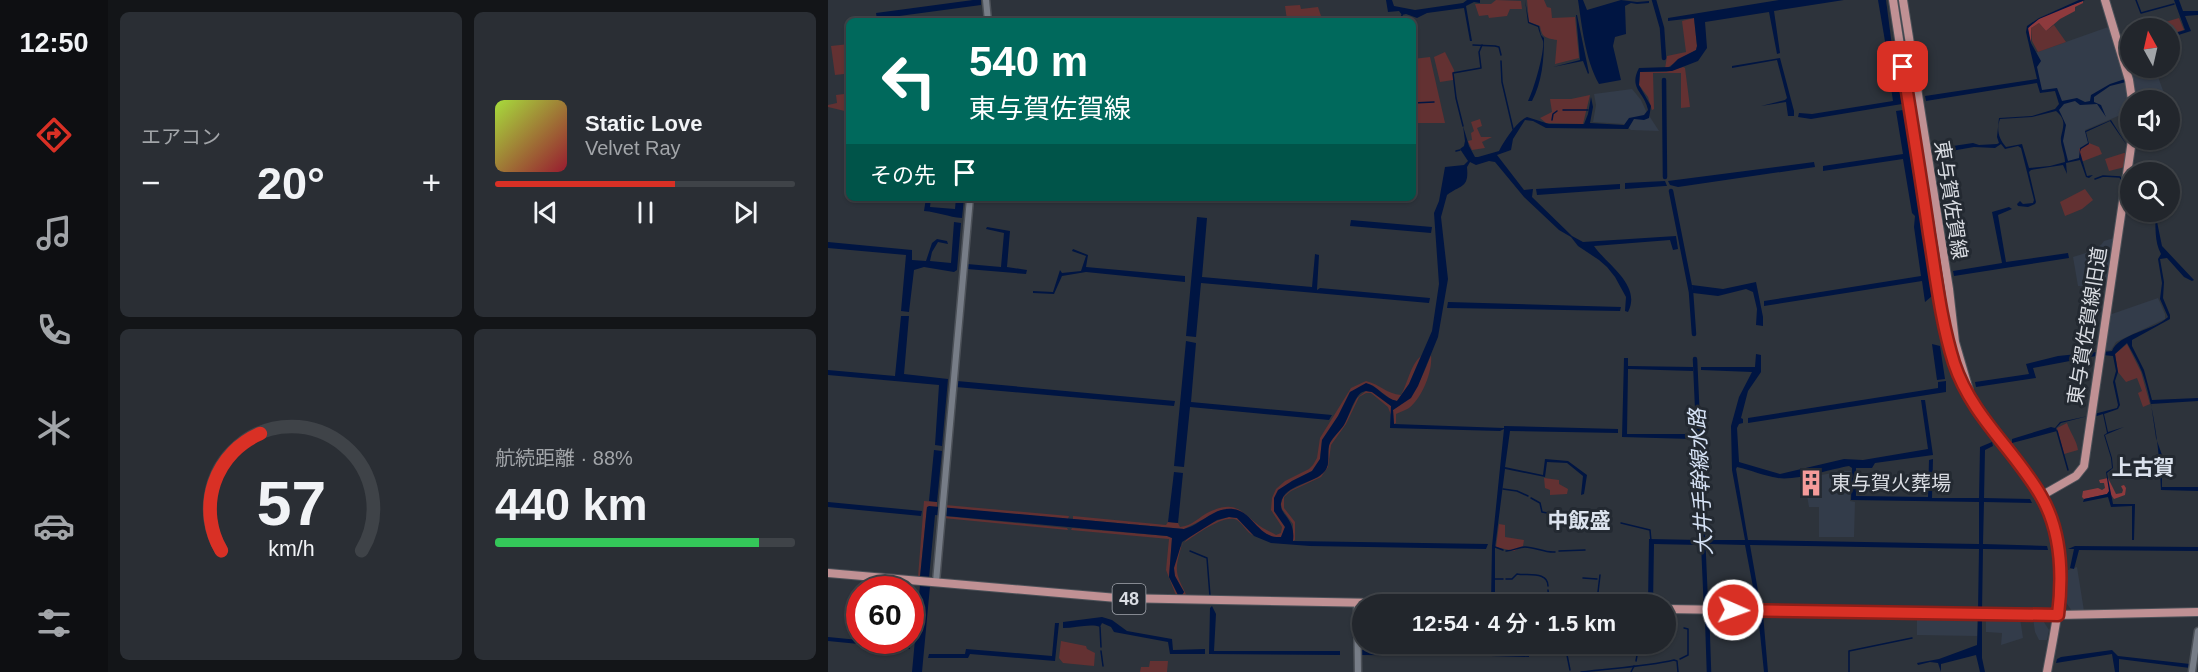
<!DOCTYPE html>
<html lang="ja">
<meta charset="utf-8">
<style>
body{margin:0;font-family:Arial,"Noto Sans JP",sans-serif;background:#2a2e34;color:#f1f3f6;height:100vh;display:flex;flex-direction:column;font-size:22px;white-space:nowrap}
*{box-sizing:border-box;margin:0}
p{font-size:20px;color:#a2a5a9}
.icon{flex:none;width:33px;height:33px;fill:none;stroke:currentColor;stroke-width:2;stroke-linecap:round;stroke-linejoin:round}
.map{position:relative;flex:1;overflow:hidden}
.side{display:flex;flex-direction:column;gap:12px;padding:12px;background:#131518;width:720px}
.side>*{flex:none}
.banner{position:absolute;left:18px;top:18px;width:570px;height:183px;border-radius:9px;box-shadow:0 2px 4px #0004,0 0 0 2px #3f4348;background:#00695c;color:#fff;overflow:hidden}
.needle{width:39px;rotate:352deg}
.fabs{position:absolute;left:1292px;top:18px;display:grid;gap:12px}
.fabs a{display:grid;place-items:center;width:60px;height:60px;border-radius:50%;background:#22262c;box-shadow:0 2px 4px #0004,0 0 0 2px #3f4348;font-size:30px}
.speed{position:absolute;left:18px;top:576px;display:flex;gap:12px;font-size:30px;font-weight:700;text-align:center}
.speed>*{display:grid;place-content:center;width:78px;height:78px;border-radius:50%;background:#22262c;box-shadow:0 2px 4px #0004,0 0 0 2px #3f4348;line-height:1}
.speed .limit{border:9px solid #d22;background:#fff;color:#111}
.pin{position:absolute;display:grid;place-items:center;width:51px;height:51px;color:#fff;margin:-26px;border-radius:12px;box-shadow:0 3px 9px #0006}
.me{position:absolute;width:66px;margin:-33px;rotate:92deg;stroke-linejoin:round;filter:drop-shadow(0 0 4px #0008)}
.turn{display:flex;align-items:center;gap:21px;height:126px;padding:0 24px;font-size:27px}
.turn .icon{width:78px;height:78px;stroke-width:2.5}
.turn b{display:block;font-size:42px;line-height:51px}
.then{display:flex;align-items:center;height:57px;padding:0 24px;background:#0003;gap:12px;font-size:22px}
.big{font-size:45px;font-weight:600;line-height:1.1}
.side .tile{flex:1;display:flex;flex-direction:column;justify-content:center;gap:9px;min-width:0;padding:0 21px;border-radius:9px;background:#2a2e34}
.side .dial{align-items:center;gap:0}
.dial svg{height:156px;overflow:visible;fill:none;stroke:#3f4348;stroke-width:7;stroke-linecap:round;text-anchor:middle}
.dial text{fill:#f1f3f6;stroke:none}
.song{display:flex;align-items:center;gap:18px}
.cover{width:72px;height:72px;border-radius:9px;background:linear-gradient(135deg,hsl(80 70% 55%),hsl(350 70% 35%))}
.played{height:6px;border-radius:3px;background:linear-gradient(90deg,#d93025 60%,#3f4348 60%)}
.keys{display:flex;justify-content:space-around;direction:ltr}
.heat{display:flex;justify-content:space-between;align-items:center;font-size:33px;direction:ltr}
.charge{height:9px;border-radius:4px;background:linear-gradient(90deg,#34c759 88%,#3f4348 0)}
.side .tiles{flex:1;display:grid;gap:12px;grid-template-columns:repeat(2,1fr)}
.trip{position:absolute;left:524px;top:594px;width:324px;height:60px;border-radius:30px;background:#22262c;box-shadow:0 2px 4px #0004,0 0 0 2px #3f4348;font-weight:600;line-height:60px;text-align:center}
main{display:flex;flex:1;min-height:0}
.menu{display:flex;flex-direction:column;width:108px;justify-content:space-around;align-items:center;background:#0e0f12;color:#a2a5a9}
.menu .icon{width:42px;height:42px}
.menu .on{color:#d93025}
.menu b{font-size:27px;color:#f1f3f6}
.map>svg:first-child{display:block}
.built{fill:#333c4a}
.green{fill:#633132}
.forest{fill:#8e3a3d}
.water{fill:#001542;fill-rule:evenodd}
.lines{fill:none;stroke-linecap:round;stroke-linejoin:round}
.stream{stroke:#001542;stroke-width:1.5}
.canal{stroke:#001542;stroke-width:4.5}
.minor-casing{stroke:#4c5158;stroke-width:9}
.major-casing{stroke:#4c5158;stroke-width:10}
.minor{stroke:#777d87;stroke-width:6}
.major{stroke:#c09194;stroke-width:8}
.route-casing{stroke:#8d1f18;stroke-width:15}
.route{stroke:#d93025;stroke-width:10}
.labels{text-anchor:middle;stroke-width:6;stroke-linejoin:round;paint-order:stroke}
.shield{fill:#232931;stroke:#a3a7ae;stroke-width:1.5}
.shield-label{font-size:18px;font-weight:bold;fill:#dadde3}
.street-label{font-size:20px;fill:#dadde3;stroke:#232931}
.poi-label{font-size:20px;fill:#dadde3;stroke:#232931;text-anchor:start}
.neighbourhood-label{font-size:21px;font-weight:bold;fill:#dbe2ed;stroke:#232931}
.water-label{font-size:21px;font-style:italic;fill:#d6e2f5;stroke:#232931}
</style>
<main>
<nav class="menu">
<b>12:50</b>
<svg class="icon on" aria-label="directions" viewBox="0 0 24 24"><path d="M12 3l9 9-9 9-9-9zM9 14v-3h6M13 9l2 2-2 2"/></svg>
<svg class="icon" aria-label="music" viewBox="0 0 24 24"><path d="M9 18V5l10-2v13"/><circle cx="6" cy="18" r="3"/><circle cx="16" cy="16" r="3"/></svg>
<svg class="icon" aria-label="phone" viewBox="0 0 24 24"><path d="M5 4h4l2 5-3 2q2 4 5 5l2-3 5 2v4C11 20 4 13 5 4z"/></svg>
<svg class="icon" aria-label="climate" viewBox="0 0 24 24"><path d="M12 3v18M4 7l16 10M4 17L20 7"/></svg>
<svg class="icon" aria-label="car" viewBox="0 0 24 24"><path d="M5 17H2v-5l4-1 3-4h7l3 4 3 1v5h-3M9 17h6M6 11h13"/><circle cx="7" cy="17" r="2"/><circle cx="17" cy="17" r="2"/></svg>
<svg class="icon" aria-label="filters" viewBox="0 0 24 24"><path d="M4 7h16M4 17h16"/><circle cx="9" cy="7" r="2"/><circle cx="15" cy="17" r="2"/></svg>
</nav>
<section class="side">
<div class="tiles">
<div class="tile"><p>エアコン</p>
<div class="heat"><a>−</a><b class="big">20°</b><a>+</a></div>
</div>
<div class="tile">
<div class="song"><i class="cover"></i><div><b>Static Love</b><p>Velvet Ray</p></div></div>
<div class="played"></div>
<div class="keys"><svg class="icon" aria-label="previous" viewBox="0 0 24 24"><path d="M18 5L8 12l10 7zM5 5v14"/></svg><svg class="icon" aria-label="pause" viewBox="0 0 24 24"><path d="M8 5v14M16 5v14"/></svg><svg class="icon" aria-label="next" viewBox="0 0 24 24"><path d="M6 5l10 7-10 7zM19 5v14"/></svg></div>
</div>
<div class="tile dial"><svg viewBox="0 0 100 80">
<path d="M14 69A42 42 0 1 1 86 69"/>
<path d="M14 69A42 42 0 0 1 34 9" stroke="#d93025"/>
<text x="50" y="56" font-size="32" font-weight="700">57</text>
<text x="50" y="72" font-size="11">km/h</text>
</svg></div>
<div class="tile"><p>航続距離 · 88%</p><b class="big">440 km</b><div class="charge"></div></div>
</div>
</section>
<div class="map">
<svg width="1370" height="672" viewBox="0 0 1370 672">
<rect width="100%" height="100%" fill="#2d333b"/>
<g class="built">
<polygon points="1283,26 1298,78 1302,111 1257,130 1261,143 1253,159 1239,161 1234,141 1237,125 1233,114 1228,110 1233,103 1227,90 1213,93 1204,54"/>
<polygon points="1297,47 1302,52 1302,68 1312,68 1315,74 1320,72 1329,74 1337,96 1327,100 1307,100 1293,48"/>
<polygon points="804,89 813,100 818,111 831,131 803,130 796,124 765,122 768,105 766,94"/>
<polygon points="1286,238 1280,286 1250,286 1245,257 1261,252 1273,245 1276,241"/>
<polygon points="1330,298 1337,314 1337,319 1288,342 1283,350 1274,351 1281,315"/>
<polygon points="1016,471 1023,471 1022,501 1027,502 1026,537 991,537 991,507 981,507 976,478"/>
<polygon points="1249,567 1256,611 1244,611 1237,601 1240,570"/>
<polygon points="889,613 925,614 927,629 886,630 885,616"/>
<polygon points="1089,616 1149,617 1149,636 1089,635"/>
<polygon points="1158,617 1192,618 1195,638 1173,645 1174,633 1158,632"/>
<polygon points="1205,618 1214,619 1221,630 1219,640 1211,640 1207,632"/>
<polygon points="668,644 697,644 697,652 668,651"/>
</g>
<g class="green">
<polygon points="668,0 693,1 694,9 682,9 679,16 661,18 660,15 651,16 647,4 663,4"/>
<path d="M699 0H716L719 7 723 8 724 18 747 17 751 58 727 64 729 40C718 38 714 38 712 26L701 22Z"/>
<polygon points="472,5 473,9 490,7 493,16 459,20 457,6"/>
<polygon points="866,18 869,46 868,50 837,69 839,56 858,52 854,21"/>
<polygon points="1351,18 1356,30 1341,34 1341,28 1327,28 1327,25"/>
<polygon points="1211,23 1218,31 1226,25 1238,42 1210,52 1204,41 1203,28"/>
<path d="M21 44C21 54 17 63 16 74L7 75 3 46Z"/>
<polygon points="617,52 626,70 625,80 612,82 606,57"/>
<polygon points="602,57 617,123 587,123 585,59"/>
<polygon points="855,67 857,68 862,107 853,108 853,73 825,73 826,109 824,110 820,97 811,85 812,72 838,72"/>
<polygon points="16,94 20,95 21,112 0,107 0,105 9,103 8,95"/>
<polygon points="762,95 755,124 718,123 712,118 724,112 722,99 743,99"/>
<polygon points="652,119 654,126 649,128 653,137 664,137 654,142 657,148 644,150 640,141 644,140 643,133 646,131 643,122"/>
<polygon points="1261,143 1271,147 1274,154 1253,162 1251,149"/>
<polygon points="1296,153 1300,153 1297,167 1281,171 1277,159"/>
<polygon points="1257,189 1265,200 1254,209 1237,216 1232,202"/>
<polygon points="1299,344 1313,372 1322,404 1315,407 1310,393 1314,391 1309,378 1298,382 1290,372 1287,354"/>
<path d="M603 355C605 371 594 398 581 408 578 410 572 412 568 414V423L566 424 565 410C587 396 593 380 603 355Z"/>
<path d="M593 356 581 384 569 401 564 400 544 385 522 392 510 416 494 440 492 459 484 471 464 481 446 511 457 527 453 537 446 538 434 532 415 513 394 510 356 529 245 519V516L338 525 340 522 350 523 352 527C364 526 371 517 381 512 405 501 410 508 428 523 433 528 441 531 448 535L453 533 454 527 443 510 444 498 448 489 457 481 481 469 485 465 489 458 492 438 523 388 538 381C551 384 559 394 573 395 580 383 582 365 593 356Z"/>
<polygon points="538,391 544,392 563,406 563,415 560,407 543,393 538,393 531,397 518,424 503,445 500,467 493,477 463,491 456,497 456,508 467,522 467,540 465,541 465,524 454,509 453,504 455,497 463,490 492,476 500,465 501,444 517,423 529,398"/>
<path d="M1239 423C1242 432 1249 441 1250 450L1236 454 1229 428Z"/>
<polygon points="716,478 731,480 731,484 740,489 739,494 722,495 722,490 717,488"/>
<polygon points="96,501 109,502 109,507 99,507 92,577 90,577"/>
<polygon points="117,505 241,516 240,519 117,508"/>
<polygon points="116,516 239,528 240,530 115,518"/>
<path d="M401 517 409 518 426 536C418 532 415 524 409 520 396 513 365 537 354 544 346 572 347 572 360 598H349L338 570 341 539 243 530 244 528 339 536 344 538 341 577 350 595H354L356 592C353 587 349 581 347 576 337 546 378 522 401 517Z"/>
<polygon points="671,524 677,525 677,537 696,540 695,546 686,551 668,547"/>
<polygon points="233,641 258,646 259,649 267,653 266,666 235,663 231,658"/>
<polygon points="322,661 340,661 339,672 312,672 313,667 321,667"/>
</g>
<g class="forest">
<path d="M1255 1V3L1247 7V11L1232 19 1218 31 1211 23 1203 28V43C1202 39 1199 34 1200 29 1203 18 1244 5 1255 1Z"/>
<polygon points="1280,478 1288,494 1294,493 1295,490 1293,486 1296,485 1298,488 1297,495 1286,499 1281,492 1279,494 1256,499 1254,497 1255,491 1270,488 1274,490 1277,488 1276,483 1272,483 1271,480"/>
</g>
<g class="water">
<polygon points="145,0 153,0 153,5 49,19 48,13"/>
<polygon points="558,0 564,0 566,6 587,10 635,3 639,0 652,0 652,3 646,2 638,6 644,41 642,41 636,8 599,13 589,18 578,14 574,15 571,11 560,12"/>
<path d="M697 0 701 22 711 26 713 35 716 38C716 60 714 82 704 101H700C705 92 717 52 715 41 713 36 711 32 710 27L700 23Z"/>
<path d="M750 0H755L759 10 793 0 809 2 821 1V3L809 4 803 3 797 6 798 34 787 37 785 46 793 80 771 84C757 59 754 26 750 0Z"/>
<path d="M951 0H1016L946 11 952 53 949 54 941 12 877 22 879 48 870 61 844 71 812 72 811 85 823 106 821 118 816 120 806 119 800 129 718 128 705 121 697 120 685 139 683 150 669 155 696 190 705 189 704 197 744 236 755 242 848 236 850 249 845 250 842 240 766 246C779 265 814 285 800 312L797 311 798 297 787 277 779 267 771 260 750 246 743 237 731 230 696 197 667 162 661 161 648 165 642 162 639 167C641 189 633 184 619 195L613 217 620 279 610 337 590 386 583 398 565 410 566 424 676 428V426L790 429V433L682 431 677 467 715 475 717 459 740 461 759 475 756 494 753 495 755 476 739 463 719 462 717 477 677 469 667 548V603H663L664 546 676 429 672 431 562 428 563 406 544 392 538 391C534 392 533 392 530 396 524 404 521 416 516 425 512 431 505 437 502 443 498 452 503 463 497 471 487 484 456 484 453 503 451 515 468 518 465 541L660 544 658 549 482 546 443 543 426 536 409 518 401 517 389 520 354 542 346 568 347 576 356 592 354 595H350L341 577 344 538 339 536 107 515 101 578 92 577 99 507 101 506 356 529C373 525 385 507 405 509 425 511 430 539 453 537L457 527 446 511V498L450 490 464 481 484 471 492 459 494 440 510 416 522 392 538 383C550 386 557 399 569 401L581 384 604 331 611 284 606 213 611 201 617 167 636 165 640 161 632 149 636 146 637 141 635 126 641 146 647 157H650L671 151C676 141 689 121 699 117L721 124H756L760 114 763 97 765 107 762 123 796 125 801 118 816 115 820 110C817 92 800 89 811 68L842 67 850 59 868 50 869 46 866 18 840 21V18Z"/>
<polygon points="1050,0 1058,0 1064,46 1058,47"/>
<path d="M1251 0H1257L1211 19 1200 28 1203 43 1213 61 1209 67 1214 90 1229 88 1234 101 1249 98 1257 102 1262 101 1263 95 1282 84 1297 79 1298 82 1282 86 1266 97V102L1273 105 1278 117 1269 104 1252 105 1247 101 1236 104 1231 110 1238 125 1235 141 1240 161 1251 158 1252 148 1260 143 1257 131 1283 120 1300 147 1282 121 1258 132 1261 144 1253 149 1252 152 1259 176 1265 175 1261 178 1258 177 1252 160 1238 163 1239 174 1235 165 1203 170 1201 172 1208 202 1207 204 1200 207 1190 206 1189 204 1192 201 1195 204 1205 203 1206 200 1193 148 1190 146 1177 149 1173 144 1167 148 1146 147 1106 154 1105 149 1145 143 1151 145 1169 144 1171 143 1169 137 1171 118 1204 116 1227 109 1231 104 1227 91 1212 93 1209 83 1098 101 1097 96 1209 79 1198 32 1199 26 1211 18ZM1228 111C1239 120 1235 127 1233 137 1232 145 1237 154 1237 162L1222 166 1201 168 1194 144 1178 147C1171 139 1168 130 1172 119L1204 117Z"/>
<polygon points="1346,0 1351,0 1355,11 1370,11 1370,15 1357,16 1363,31 1341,38 1341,35 1357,30"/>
<polygon points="748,15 749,15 761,73 760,74 755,61 725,67 752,60"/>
<polygon points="1065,52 1074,104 983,119 970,117 971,113 984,114 1065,101 1058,53"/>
<polygon points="952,58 966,111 966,116 960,116 958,102 933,106 957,100 959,98 949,60 904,68 904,66"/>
<polygon points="1075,110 1104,296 1097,302 1094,281 936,306 936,301 1093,276 1086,227 1087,216 1084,213 1075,159 995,171 995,166 1075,154 1068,111"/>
<polygon points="986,162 987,167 850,187 842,185 840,181"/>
<polygon points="837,181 839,186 837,186 797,189 797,183"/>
<polygon points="792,184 792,189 709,195 708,189"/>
<path d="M98 198H103L102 207 127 209 128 198H136L134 218C120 217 110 212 96 211Z"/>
<polygon points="1181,207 1184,209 1170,215 1178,262 1240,253 1241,258 1126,276 1125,271 1174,263 1164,212"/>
<path d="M1327 212 1334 246 1366 280 1364 281 1356 277 1339 258 1332 259 1336 282 1335 298 1342 315V319L1304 340V346L1316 370 1324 400 1370 398V401L1323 404 1328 438 1334 455V487H1370V491L1333 490C1332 454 1326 406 1314 372 1310 362 1304 352 1299 343L1287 354 1290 372 1287 381 1292 405 1290 409 1276 414 1280 432 1296 427 1277 435 1284 458 1285 468 1279 473 1285 504H1307L1306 540H1304V506L1283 507 1280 497 1255 502 1256 499 1279 494 1281 491 1278 472 1284 468 1283 458 1276 435 1279 433 1275 414 1266 417V414L1289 408 1290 405 1285 382 1288 371 1285 356 1275 355V352L1284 351C1290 334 1327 330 1340 317L1332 299 1334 283 1330 259 1333 254C1326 241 1328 226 1327 212Z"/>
<polygon points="369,217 379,218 374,277 484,287 487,254 491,255 489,290 492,288 602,298 601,303 373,283 368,337 358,336"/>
<polygon points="523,220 604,227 603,233 522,226"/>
<polygon points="126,222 133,223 129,270 126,272 96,267 86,270 81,312 73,311 78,255 0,248 0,242 84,250 84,260 98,261 104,243 109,239 119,241 120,244 110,242 104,252 102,261 123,263"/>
<polygon points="159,227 182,231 179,267 199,270 198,274 139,269 139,264 173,267 176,233 158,229"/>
<polygon points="245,249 260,255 258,267 357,276 357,282 258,272 234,276 226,294 205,293 205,291 225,292 232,270 234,273 253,271 258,256 244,251"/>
<polygon points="928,282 935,317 935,326 928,325 929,309 925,292 918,289 890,296 865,293 864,285 895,289"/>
<polygon points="620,302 793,307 792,311 619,308"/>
<polygon points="73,316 81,316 76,374 120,379 114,446 107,445 111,385 0,375 0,370 67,376"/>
<polygon points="358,341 368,343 363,402 504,415 501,420 362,407 356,467 346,466"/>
<polygon points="1104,344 1112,346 1117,379 1109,380"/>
<polygon points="1269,352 1268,356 1205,368 1208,378 1148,387 1147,382 1201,374 1198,364 1230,356"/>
<path d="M928 354 933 355V372L920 391 913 418 915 419V423L911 424 909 428 911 462 952 474 1016 459 1035 460 1100 449 1093 400H1097L1105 455 1047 463 1044 468H1028V496L1100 497 1101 460 1105 459 1104 498H1151L1152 447 1164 442 1165 446 1157 450 1156 498 1202 499 1204 503 1156 502 1155 544 1219 546 1220 550 1155 549 1154 611H1150L1151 549 922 545 933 608H929L917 545 881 544V540H917L904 470 903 426 911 397 924 372 873 370V367H927ZM1021 466 1024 468 1023 500 1151 502V544L920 540 908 469 909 467C923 470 936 476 950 478 967 481 1003 469 1021 466Z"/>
<polygon points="796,358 800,358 800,366 865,367 865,371 800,369 799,434 864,434 863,439 794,437"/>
<polygon points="129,381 347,401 346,406 128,387"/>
<polygon points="1118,381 1118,392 920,423 920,418 1110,388 1110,382"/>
<polygon points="1260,416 1233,423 1228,428 1229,431 1184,443 1184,439 1223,427 1227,428 1232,422"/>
<polygon points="106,450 114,451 109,502 101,501"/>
<polygon points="346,472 355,473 350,523 340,522"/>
<polygon points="0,502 94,511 93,516 0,507"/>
<polygon points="821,539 872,540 872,545 826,544 825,604 820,604"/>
<polygon points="1247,546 1370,547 1370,551 1251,550 1246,569 1242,568 1246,549 1240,549"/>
<polygon points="92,585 102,586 94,672 84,672"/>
<polygon points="384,606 388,614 386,651 512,651 512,655 381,654 382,608"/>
<polygon points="930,614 935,614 940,672 936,672"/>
<path d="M274 617 284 620 299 631 344 639 345 650 377 649V654H342L340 642 286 632 283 627 274 623 272 627C263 623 247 628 235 628V622Z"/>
<polygon points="1150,617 1154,617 1154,658 1157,672 1152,672 1148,655 1113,664 1113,672 1110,663 1102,662 1090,665 1089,663 1111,659 1149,645"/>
<polygon points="227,623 231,623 227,661 142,654 140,658 100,658 101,654 137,654 138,649 224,656"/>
<polygon points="0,637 82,645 82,649 0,641"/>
<polygon points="663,644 667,644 667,652 697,653 698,644 700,644 701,657 663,656"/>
<polygon points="532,650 659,652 659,656 532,655"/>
<polygon points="1284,650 1290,656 1362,664 1362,668 1291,659 1291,672 1287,672 1284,654 1228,663 1229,659 1233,657"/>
</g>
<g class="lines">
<g class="stream">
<polyline points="1308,0 1313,13 1346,4"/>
<polyline points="573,21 574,15"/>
<polyline points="645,45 667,46 671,47 673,55"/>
<polyline points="673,61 674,82 685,129"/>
<polyline points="585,103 606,102"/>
<polyline points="735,110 760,110"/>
<polyline points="724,120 725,114 729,111"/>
<polyline points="635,126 628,98 625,73 653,68 651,52 654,45"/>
<polyline points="628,151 632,150"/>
<polyline points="1267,179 1275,176 1292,177 1295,183"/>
<polyline points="1229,431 1240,470"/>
<polyline points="675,489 689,491 700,496"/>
<polyline points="703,498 712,503 714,512 725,514"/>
<polyline points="793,523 822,530 823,541"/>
<polyline points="667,547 675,550"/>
<polyline points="362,551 379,558 382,596"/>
<path d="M678 551C686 551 690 547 697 547 707 547 717 553 727 552"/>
<polyline points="731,551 757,550"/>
<polyline points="755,578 769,579"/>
<polyline points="667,579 675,579"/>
<path d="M678 579H684L689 574C700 576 720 571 720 586"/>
<polyline points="720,590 721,602"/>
<polyline points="766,604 770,592 772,575"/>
<polyline points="272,627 273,647"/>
<polyline points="739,644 739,655 742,670"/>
<polyline points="273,651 275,666"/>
<polyline points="852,659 860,655 860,629 856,628"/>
<polyline points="808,661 811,644"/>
<path d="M753 672C784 668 816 667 846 660L849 661 850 672"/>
<polyline points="803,672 806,666"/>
<polyline points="1021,672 1021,651 1084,638"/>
</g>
<g class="canal">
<polyline points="826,0 834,28 836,58"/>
<polyline points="836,80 837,177"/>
<polyline points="843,191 863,292 866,334"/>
<polyline points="867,359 878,606"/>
<polyline points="879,613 881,672"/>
</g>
<g class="minor-casing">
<g id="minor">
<polyline points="158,0 160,21"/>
<polyline points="108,582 142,198"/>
<polyline points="529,603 530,672"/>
<polyline points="1364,672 1370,631"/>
</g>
</g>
<g class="major-casing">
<g id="major">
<path d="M1065 0C1076 72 1087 144 1098 215 1106 264 1111 315 1126 363 1139 404 1168 435 1194 469 1248 541 1234 591 1219 672"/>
<polyline points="1075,0 1121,289 1127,342 1141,390"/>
<polyline points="1277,0 1301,80 1304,100"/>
<polyline points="1213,496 1248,476 1256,466 1304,140"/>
<polyline points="0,573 289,598 603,604"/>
<polyline points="837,609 1230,615 1370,612"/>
</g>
</g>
<use href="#minor" class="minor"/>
<use href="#major" class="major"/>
</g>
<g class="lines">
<g class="route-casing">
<path id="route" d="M905 610 1230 615C1235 575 1234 532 1213 496 1186 449 1144 417 1126 363 1113 322 1108 277 1101 234 1093 178 1084 123 1075 67"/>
</g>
<use href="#route" class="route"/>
</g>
<defs>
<g id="building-bare" transform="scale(2.07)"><path d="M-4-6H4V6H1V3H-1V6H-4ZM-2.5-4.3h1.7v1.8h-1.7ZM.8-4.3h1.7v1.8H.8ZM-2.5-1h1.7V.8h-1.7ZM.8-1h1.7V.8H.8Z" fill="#f59b9a" stroke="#232931" stroke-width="2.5" paint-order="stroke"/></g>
</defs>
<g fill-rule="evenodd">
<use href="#building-bare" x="983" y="483"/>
</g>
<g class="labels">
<rect class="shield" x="284.5" y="584" width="33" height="30" rx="4.5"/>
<g class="shield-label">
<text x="301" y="605">48</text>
</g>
<g class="street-label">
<text transform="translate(1123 200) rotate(81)" y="7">東与賀佐賀線</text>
<text transform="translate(1259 326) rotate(-81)" y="7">東与賀佐賀線旧道</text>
</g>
<g class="poi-label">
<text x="1003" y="490">東与賀火葬場</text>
</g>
<g class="neighbourhood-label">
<text x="1315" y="475">上古賀</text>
<text x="751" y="528">中飯盛</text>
</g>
<g class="water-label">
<text transform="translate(873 482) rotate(-93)" y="7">大井手幹線水路</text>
</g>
</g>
</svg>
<div class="fabs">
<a><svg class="needle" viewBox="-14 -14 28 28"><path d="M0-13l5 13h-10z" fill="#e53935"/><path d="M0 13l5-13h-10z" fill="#a2a5a9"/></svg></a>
<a><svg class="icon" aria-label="sound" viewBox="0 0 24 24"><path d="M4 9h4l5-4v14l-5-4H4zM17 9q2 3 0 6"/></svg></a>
<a><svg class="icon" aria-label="search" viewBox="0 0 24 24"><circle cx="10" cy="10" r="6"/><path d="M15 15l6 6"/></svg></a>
</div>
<div class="speed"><div class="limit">60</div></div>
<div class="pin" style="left:1075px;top:67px;background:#d93025"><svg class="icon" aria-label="arrive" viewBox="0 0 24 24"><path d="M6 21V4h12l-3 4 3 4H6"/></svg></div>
<svg class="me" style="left:905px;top:610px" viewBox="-20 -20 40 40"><circle r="17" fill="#d93025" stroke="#fff" stroke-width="3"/><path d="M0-11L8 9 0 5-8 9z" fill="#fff"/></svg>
<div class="trip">12:54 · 4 分 · 1.5 km</div>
<div class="banner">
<div class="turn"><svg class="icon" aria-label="left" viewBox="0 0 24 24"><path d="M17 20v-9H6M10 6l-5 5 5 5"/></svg><div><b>540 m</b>東与賀佐賀線</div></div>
<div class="then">その先<svg class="icon" aria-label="arrive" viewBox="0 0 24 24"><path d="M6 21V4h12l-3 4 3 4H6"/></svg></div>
</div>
</div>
</main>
